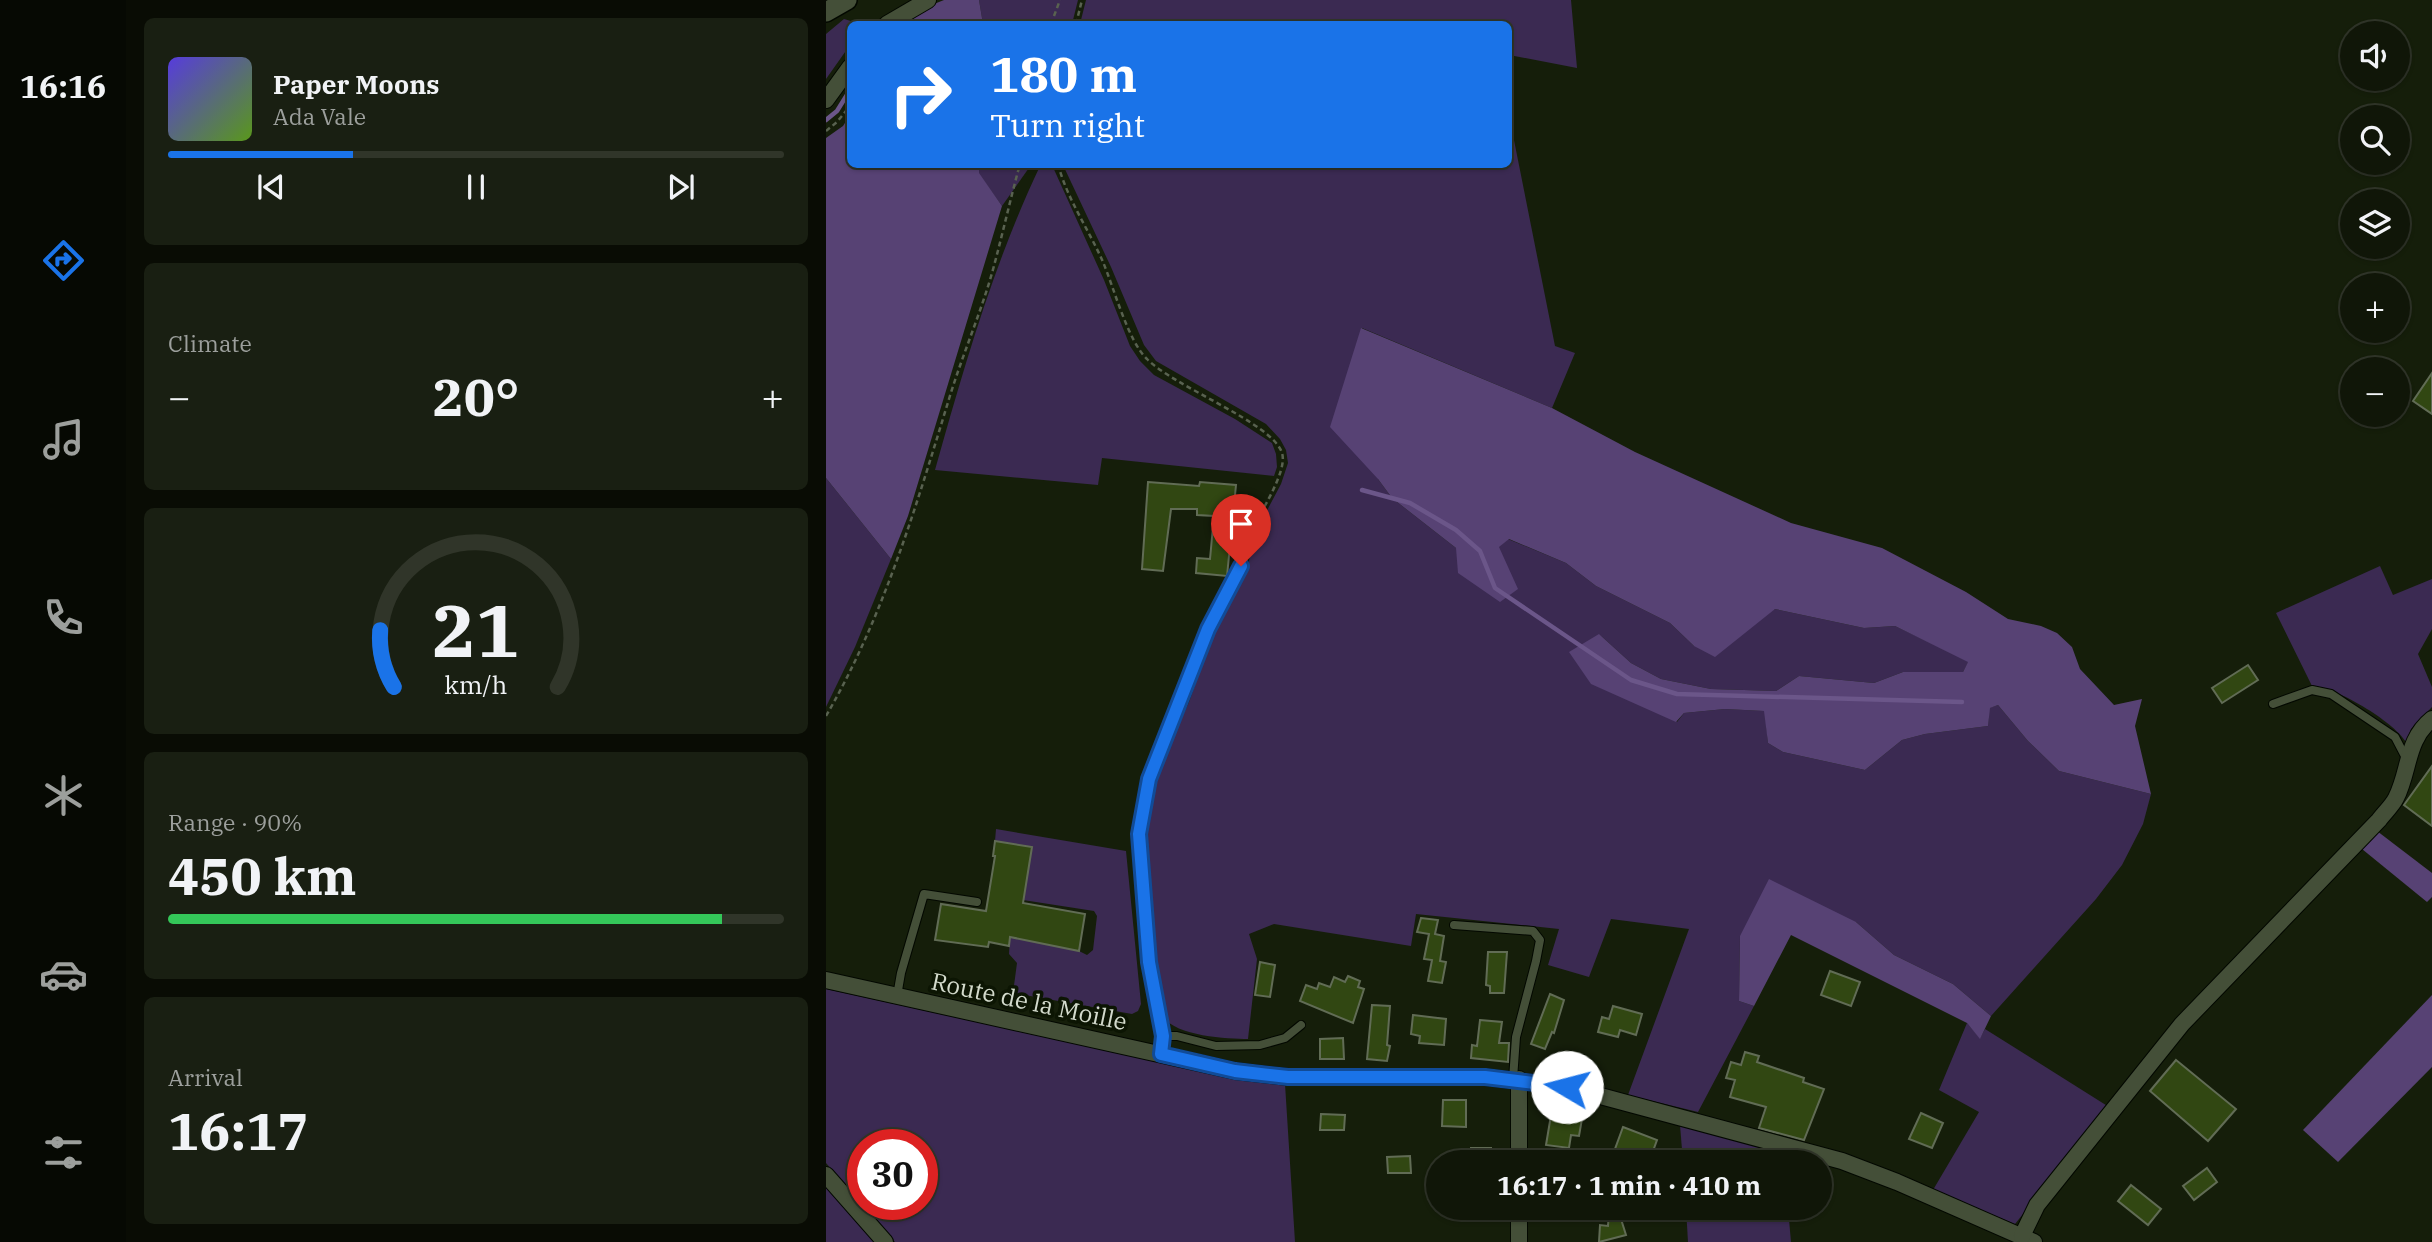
<!DOCTYPE html>
<meta charset="utf-8">
<style>
body{margin:0;font-family:"IBM Plex Serif",serif;background:#191f12;color:#f1f3f6;height:100vh;display:flex;flex-direction:column;font-size:26px;white-space:nowrap}
*{box-sizing:border-box;margin:0}
p{font-size:23px;color:#9c9f9c}
.icon{flex:none;width:38px;height:38px;fill:none;stroke:currentColor;stroke-width:2;stroke-linecap:round;stroke-linejoin:round}
.map{position:relative;flex:1;overflow:hidden}
.side{display:flex;flex-direction:column;gap:18px;padding:18px;background:#090c04;width:700px}
.side>*{flex:none}
.banner{position:absolute;left:21px;top:21px;width:665px;height:147px;border-radius:10px;box-shadow:0 2px 5px #0004,0 0 0 2px #303529;background:#1a73e8;color:#fff;overflow:hidden}
.buttons{position:absolute;left:1514px;top:21px;display:grid;gap:14px}
.buttons a{display:grid;place-items:center;width:70px;height:70px;border-radius:50%;background:#101608;box-shadow:0 2px 5px #0004,0 0 0 2px #303529;font-size:35px}
.speed{position:absolute;left:21px;top:1129px;display:flex;gap:14px;font-size:35px;font-weight:700;text-align:center}
.speed>*{display:grid;place-content:center;width:91px;height:91px;border-radius:50%;background:#101608;box-shadow:0 2px 5px #0004,0 0 0 2px #303529;line-height:1}
.speed .limit{border:10px solid #d22;background:#fff;color:#111}
.pin{position:absolute;display:grid;place-items:center;width:60px;height:60px;color:#fff;margin:-72px -30px;border-radius:50% 50% 50% 0;rotate:-45deg;box-shadow:0 0 7px #0007}
.pin .icon{rotate:45deg}
.me{position:absolute;width:77px;margin:-38px;rotate:278deg;stroke-linejoin:round;filter:drop-shadow(0 0 5px #0008)}
.turn{display:flex;align-items:center;gap:24px;height:147px;padding:0 28px;font-size:32px}
.turn .icon{width:91px;height:91px;stroke-width:2.5}
.turn b{display:block;font-size:49px;line-height:60px}
.big{font-size:52px;font-weight:700;line-height:1.1}
.side .widget{flex:1;display:flex;flex-direction:column;justify-content:center;gap:10px;min-width:0;padding:0 24px;border-radius:10px;background:#191f12}
.side .dial{align-items:center;gap:0}
.dial svg{height:182px;overflow:visible;fill:none;stroke:#303529;stroke-width:7;stroke-linecap:round;text-anchor:middle}
.dial text{fill:#f1f3f6;stroke:none}
.song{display:flex;align-items:center;gap:21px}
.cover{width:84px;height:84px;border-radius:10px;background:linear-gradient(135deg,hsl(250 70% 55%),hsl(90 70% 35%))}
.played{height:7px;border-radius:4px;background:linear-gradient(90deg,#1a73e8 30%,#303529 30%)}
.keys{display:flex;justify-content:space-around;direction:ltr}
.heat{display:flex;justify-content:space-between;align-items:center;font-size:38px;direction:ltr}
.charge{height:10px;border-radius:5px;background:linear-gradient(90deg,#34c759 90%,#303529 0)}
.trip{position:absolute;left:600px;top:1150px;width:406px;height:70px;border-radius:35px;background:#101608;box-shadow:0 2px 5px #0004,0 0 0 2px #303529;font-weight:700;line-height:70px;text-align:center}
main{display:flex;flex:1;min-height:0}
.tabs{display:flex;flex-direction:column;width:126px;justify-content:space-around;align-items:center;background:#060903;color:#9c9f9c}
.tabs .icon{width:49px;height:49px}
.tabs .on{color:#1a73e8}
.tabs b{font-size:32px;color:#f1f3f6}
.map>svg:first-child{display:block}
.green{fill:#3b2a52;fill-rule:evenodd}
.forest{fill:#574274}
.lines{fill:none;stroke-linecap:round;stroke-linejoin:round}
.stream{stroke:#6b5689;stroke-width:4.5}
.building{fill:#314712;stroke:#616c55;stroke-width:2}
.service-casing{stroke:#030800;stroke-width:10}
.minor-casing{stroke:#030800;stroke-width:18}
.tertiary-casing{stroke:#030800;stroke-width:22}
.path{stroke:#596250;stroke-width:2.5;stroke-dasharray:5 3.5;stroke-linecap:butt}
.service{stroke:#444f38;stroke-width:8}
.minor{stroke:#444f38;stroke-width:16}
.tertiary{stroke:#444f38;stroke-width:19}
.route-casing{stroke:#114b97;stroke-width:18}
.route{stroke:#1a73e8;stroke-width:12}
.labels{text-anchor:middle;stroke-width:7;stroke-linejoin:round;paint-order:stroke}
.street-label{font-size:24px;fill:#d3dacc;stroke:#0c1503}
</style>
<main>
<nav class="tabs">
<b>16:16</b>
<svg class="icon on" aria-label="directions" viewBox="0 0 24 24"><path d="M12 3l9 9-9 9-9-9zM9 14v-3h6M13 9l2 2-2 2"/></svg>
<svg class="icon" aria-label="music" viewBox="0 0 24 24"><path d="M9 18V5l10-2v13"/><circle cx="6" cy="18" r="3"/><circle cx="16" cy="16" r="3"/></svg>
<svg class="icon" aria-label="phone" viewBox="0 0 24 24"><path d="M5 4h4l2 5-3 2q2 4 5 5l2-3 5 2v4C11 20 4 13 5 4z"/></svg>
<svg class="icon" aria-label="climate" viewBox="0 0 24 24"><path d="M12 3v18M4 7l16 10M4 17L20 7"/></svg>
<svg class="icon" aria-label="car" viewBox="0 0 24 24"><path d="M5 17H2v-5l4-1 3-4h7l3 4 3 1v5h-3M9 17h6M6 11h13"/><circle cx="7" cy="17" r="2"/><circle cx="17" cy="17" r="2"/></svg>
<svg class="icon" aria-label="filters" viewBox="0 0 24 24"><path d="M4 7h16M4 17h16"/><circle cx="9" cy="7" r="2"/><circle cx="15" cy="17" r="2"/></svg>
</nav>
<section class="side">
<div class="widget">
<div class="song"><i class="cover"></i><div><b>Paper Moons</b><p>Ada Vale</p></div></div>
<div class="played"></div>
<div class="keys"><svg class="icon" aria-label="previous" viewBox="0 0 24 24"><path d="M18 5L8 12l10 7zM5 5v14"/></svg><svg class="icon" aria-label="pause" viewBox="0 0 24 24"><path d="M8 5v14M16 5v14"/></svg><svg class="icon" aria-label="next" viewBox="0 0 24 24"><path d="M6 5l10 7-10 7zM19 5v14"/></svg></div>
</div>
<div class="widget"><p>Climate</p>
<div class="heat"><a>−</a><b class="big">20°</b><a>+</a></div>
</div>
<div class="widget dial"><svg viewBox="0 0 100 80">
<path d="M14 69A42 42 0 1 1 86 69"/>
<path d="M14 69A42 42 0 0 1 8 44" stroke="#1a73e8"/>
<text x="50" y="56" font-size="32" font-weight="700">21</text>
<text x="50" y="72" font-size="11">km/h</text>
</svg></div>
<div class="widget"><p>Range · 90%</p><b class="big">450 km</b><div class="charge"></div></div>
<div class="widget"><p>Arrival</p><b class="big">16:17</b></div>
</section>
<div class="map">
<svg width="1606" height="1242" viewBox="0 0 1606 1242">
<rect width="100%" height="100%" fill="#151e0a"/>
<g class="green">
<polygon points="153,0 252,0 246,24 157,24"/>
<polygon points="260,0 745,0 751,68 683,55 682,24 254,24"/>
<polygon points="18,19 35,24 24,24 24,45 0,79 0,34"/>
<path d="M683 115 729 346 749 353 726 408 536 328 552 479 566 498 630 548 673 546 682 539 740 563 770 586 844 623 868 646 949 609 1038 628 1069 626 1143 661 1137 672H1077L1048 683 973 676 950 691 885 689 835 679 805 663 773 634 851 722 858 713 899 709 939 711 942 743 957 752 1039 770 1076 740 1099 734 1162 726 1163 708 1172 705 1202 741 1233 771 1325 794 1317 824 1296 865 1270 899 1165 1016 1127 984 1068 955 1030 922 914 936 913 1001 928 1006 872 1112 802 1095 863 929 785 919 763 977 722 965 733 929 590 914 585 946 448 924 423 934 431 959 422 1039C402 1039 349 1036 338 1017L329 961 320 870 319 810 327 783 363 702 390 627 422 565 429 533 455 484 462 463 460 450 454 439 440 424 330 361 318 345 285 267 237 165 682 164Z"/>
<path d="M215 164 226 165 278 280 304 346 314 361 328 375 409 419 446 443 450 454 451 467 448 476 276 458 272 485 109 470C138 367 168 262 215 164Z"/>
<polygon points="153,165 205,165 176,206 152,173"/>
<polygon points="0,478 65,559 29,647 0,707"/>
<path d="M1554 566 1567 595 1606 579V629L1592 654 1606 687V707L1585 729 1580 742C1567 721 1510 687 1486 686L1450 613Z"/>
<polygon points="170,829 300,851 315,1004 312,1011 306,1014 187,993 191,963 183,954 184,937 253,951 261,955 267,950 271,916 268,911 197,900 206,847 169,841"/>
<path d="M0 989 392 1075 459 1084 469 1242H69L0 1163ZM37 1144H96V1204H37Z"/>
<polygon points="1141,1023 1154,1038 1159,1029 1283,1107 1189,1224 1107,1190 1153,1112 1113,1090"/>
<polygon points="854,1125 957,1151 958,1162 857,1162"/>
<polygon points="0,1178 55,1242 0,1242"/>
<polygon points="860,1208 962,1208 965,1242 862,1242"/>
</g>
<g class="forest">
<polygon points="118,0 153,0 157,24 69,24 93,10"/>
<polygon points="24,115 24,164 153,165 153,173 176,206 82,516 65,559 0,478 0,138 17,126"/>
<polygon points="535,328 726,408 809,452 965,523 1056,548 1140,592 1182,619 1215,626 1231,633 1246,647 1254,669 1288,705 1316,699 1309,726 1325,794 1233,771 1202,741 1172,705 1164,708 1162,726 1099,734 1076,740 1039,770 957,752 942,743 938,711 899,709 858,713 850,722 765,684 743,652 773,634 805,663 835,679 885,689 950,691 973,676 1048,683 1077,672 1137,672 1142,662 1069,626 1038,628 949,609 889,657 868,646 844,623 770,586 740,563 683,539 673,547 692,589 674,602 632,573 630,548 566,498 552,479 504,427"/>
<polygon points="1551,831 1606,873 1606,897 1601,902 1536,849"/>
<polygon points="943,879 1030,922 1068,955 1127,984 1165,1016 1154,1039 1141,1023 965,935 928,1006 913,1001 914,936"/>
<polygon points="1606,995 1606,1067 1512,1162 1477,1130"/>
</g>
<g class="lines">
<g class="stream">
<polyline points="0,120 11,111 24,90"/>
<polyline points="536,490 584,503 630,530 654,551 669,588 805,680 851,694 1136,702"/>
</g>
</g>
<g class="building">
<polygon points="1606,373 1606,414 1587,401"/>
<polygon points="322,482 373,486 374,482 410,485 401,576 370,573 371,558 384,559 388,516 371,515 371,509 345,509 337,571 316,569"/>
<polygon points="1422,665 1432,680 1396,703 1386,688"/>
<polygon points="1606,766 1606,826 1578,805"/>
<polygon points="169,841 206,847 197,903 259,914 253,951 184,937 183,946 163,942 162,947 109,940 115,904 160,911 169,856 167,856"/>
<polygon points="595,918 612,920 609,934 618,936 614,961 620,962 616,983 602,981 606,960 598,959 603,934 591,932"/>
<polygon points="662,952 681,952 678,993 664,993 664,986 660,985"/>
<polygon points="434,962 449,965 444,997 429,995"/>
<polygon points="1004,971 1034,982 1025,1006 995,995"/>
<polygon points="522,976 534,981 532,987 538,989 527,1023 474,1001 480,985 491,989 493,983 504,987 508,977 519,982"/>
<polygon points="724,994 738,1000 728,1033 726,1032 719,1049 705,1044"/>
<polygon points="546,1005 564,1006 561,1045 564,1046 561,1061 541,1059"/>
<polygon points="787,1006 816,1014 810,1035 794,1030 792,1037 772,1032 776,1017 783,1019"/>
<polygon points="587,1015 620,1019 618,1045 593,1043 594,1036 585,1034"/>
<polygon points="654,1020 676,1022 673,1043 683,1043 682,1062 645,1058 646,1045 651,1046"/>
<polygon points="517,1038 518,1059 494,1059 494,1039"/>
<polygon points="919,1052 933,1056 931,1062 978,1078 977,1082 998,1089 978,1140 933,1128 940,1107 904,1097 909,1080 900,1078 905,1062 915,1065"/>
<polygon points="1350,1060 1410,1109 1382,1141 1324,1091"/>
<polygon points="617,1100 640,1100 640,1127 616,1126"/>
<polygon points="726,1109 757,1113 753,1136 745,1135 743,1148 720,1145"/>
<polygon points="1095,1113 1117,1123 1106,1148 1083,1139"/>
<polygon points="495,1114 519,1115 518,1130 494,1130"/>
<polygon points="797,1127 831,1140 823,1162 789,1149"/>
<rect x="645" y="1148" width="20" height="14"/>
<polygon points="584,1156 585,1173 562,1173 561,1157"/>
<polygon points="1381,1168 1391,1182 1368,1200 1357,1186"/>
<polygon points="1305,1185 1335,1209 1322,1225 1292,1201"/>
<polygon points="783,1211 795,1212 795,1219 800,1235 773,1242 774,1225 782,1226"/>
</g>
<g class="lines">
<g class="service-casing">
<g id="service">
<polyline points="1447,704 1486,690 1505,694 1569,737 1581,760"/>
<polyline points="628,925 707,931 714,940 710,961 690,1037 687,1079"/>
<polyline points="71,996 75,973 98,894 151,902"/>
<polyline points="337,1036 351,1036 390,1046 434,1045 459,1038 475,1025"/>
<polyline points="335,1054 337,1036 323,962 313,834 323,779 382,630 415,566 421,541"/>
</g>
</g>
<g class="minor-casing">
<g id="minor">
<polyline points="61,24 102,0"/>
<polyline points="0,100 24,67"/>
<polyline points="0,980 409,1071 462,1077 659,1077 741,1087 1016,1161 1071,1182 1208,1242"/>
<polyline points="693,1079 693,1162"/>
<polyline points="0,1175 59,1242"/>
<path d="M1196 1236 1211 1205 1356 1024 1553 820C1558 813 1566 806 1570 798 1584 770 1580 740 1606 719"/>
<polyline points="693,1242 693,1208"/>
</g>
</g>
<g class="tertiary-casing">
<polyline id="tertiary" points="0,12 21,0"/>
</g>
<g class="path">
<polyline points="225,24 234,0"/>
<polyline points="250,24 256,0"/>
<polyline points="0,131 11,122 24,106"/>
<path d="M232 164C241 199 263 230 277 262 288 288 302 341 321 359 348 387 447 423 456 453 462 471 434 513 425 531"/>
<path d="M0 716C57 618 90 507 123 399 136 356 154 315 166 273 176 237 184 200 194 164"/>
</g>
<use href="#service" class="service"/>
<use href="#minor" class="minor"/>
<use href="#tertiary" class="tertiary"/>
</g>
<g class="lines">
<g class="route-casing">
<polyline id="route" points="415,566 382,629 323,779 313,834 323,962 337,1036 335,1054 409,1071 462,1077 659,1077 741,1087"/>
</g>
<use href="#route" class="route"/>
</g>
<g class="labels">
<g class="street-label">
<text transform="translate(203 1002) rotate(12)" y="8">Route de la Moille</text>
</g>
</g>
</svg>
<div class="buttons">
<a><svg class="icon" aria-label="sound" viewBox="0 0 24 24"><path d="M4 9h4l5-4v14l-5-4H4zM17 9q2 3 0 6"/></svg></a>
<a><svg class="icon" aria-label="search" viewBox="0 0 24 24"><circle cx="10" cy="10" r="6"/><path d="M15 15l6 6"/></svg></a>
<a><svg class="icon" aria-label="layers" viewBox="0 0 24 24"><path d="M12 4l9 5-9 5-9-5zM3 14l9 5 9-5"/></svg></a>
<a>+</a>
<a>−</a>
</div>
<div class="speed"><div class="limit">30</div></div>
<div class="pin" style="left:415px;top:566px;background:#d93025"><svg class="icon" aria-label="arrive" viewBox="0 0 24 24"><path d="M6 21V4h12l-3 4 3 4H6"/></svg></div>
<svg class="me" style="left:741px;top:1087px" viewBox="-20 -20 40 40"><circle r="19" fill="#fff"/><path d="M0-13L10 11 0 6-10 11z" fill="#1a73e8"/></svg>
<div class="trip">16:17 · 1 min · 410 m</div>
<div class="banner">
<div class="turn"><svg class="icon" aria-label="right" viewBox="0 0 24 24"><path d="M7 20v-9h11M14 6l5 5-5 5"/></svg><div><b>180 m</b>Turn right</div></div>
</div>
</div>
</main>
